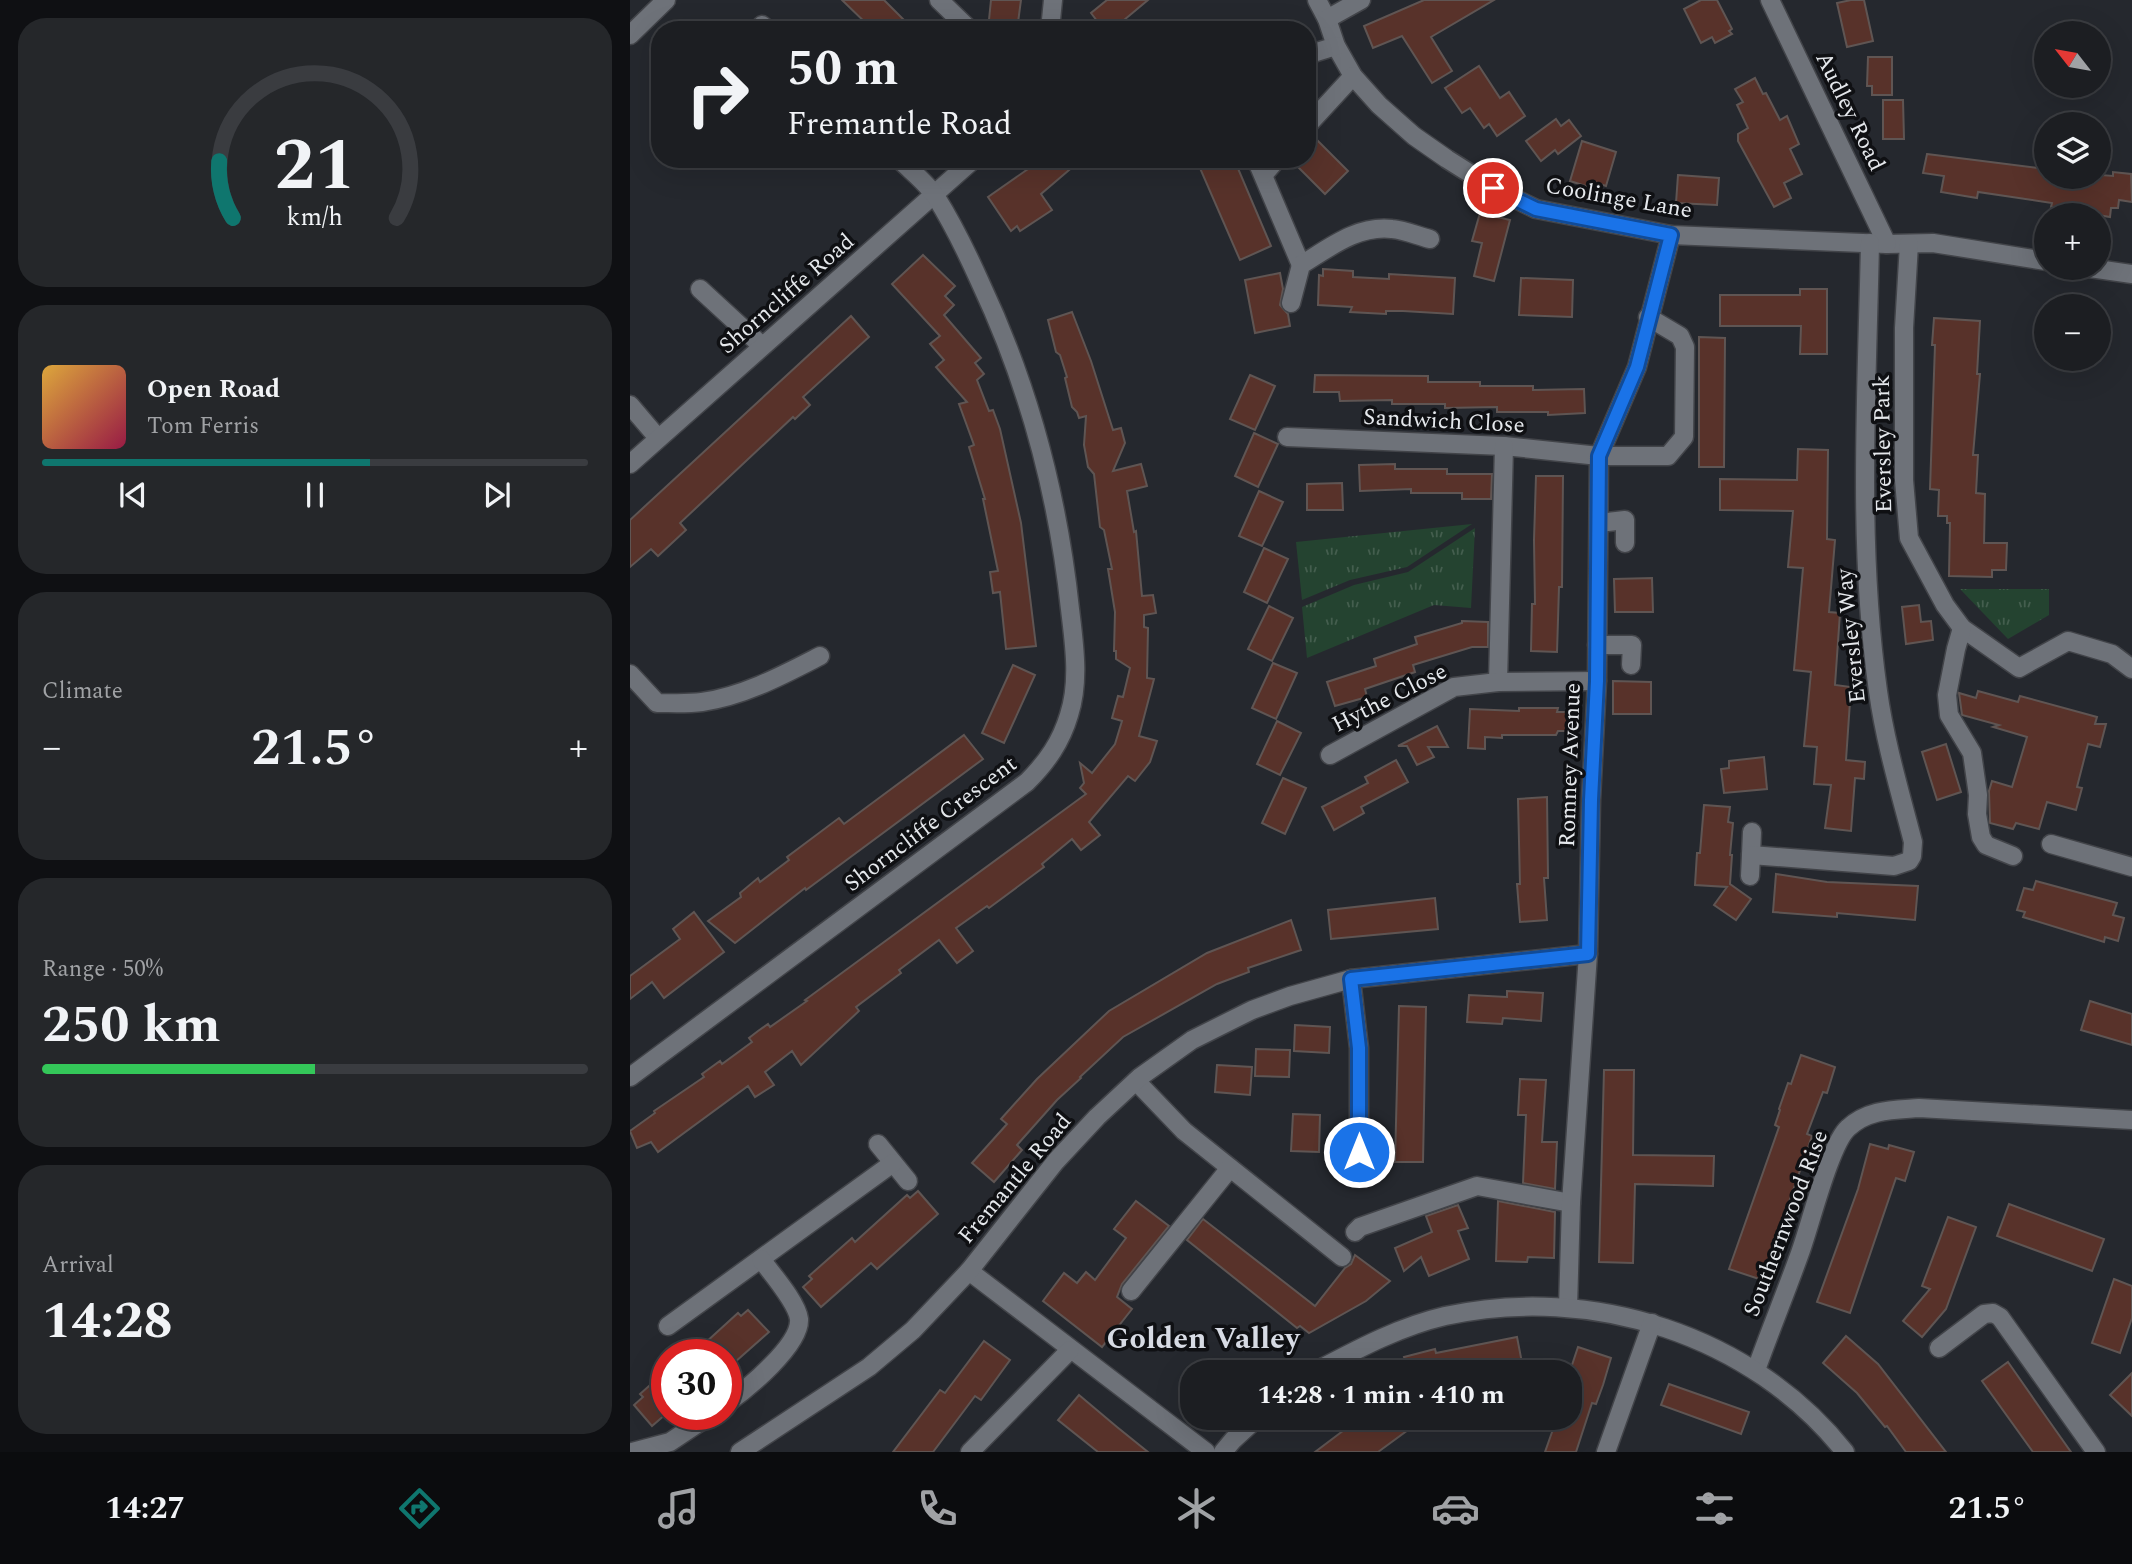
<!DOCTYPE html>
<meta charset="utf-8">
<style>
body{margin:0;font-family:Spectral,serif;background:#25272a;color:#f1f3f6;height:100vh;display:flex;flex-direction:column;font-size:26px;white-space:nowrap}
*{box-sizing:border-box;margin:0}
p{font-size:23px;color:#a0a2a5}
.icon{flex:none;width:38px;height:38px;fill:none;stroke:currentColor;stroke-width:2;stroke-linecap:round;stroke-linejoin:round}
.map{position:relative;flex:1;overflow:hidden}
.panel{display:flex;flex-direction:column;gap:18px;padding:18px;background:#0f1013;width:630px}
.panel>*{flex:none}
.top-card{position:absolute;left:21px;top:21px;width:665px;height:147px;border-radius:28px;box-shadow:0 7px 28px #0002,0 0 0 2px #3a3c40;background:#1c1e22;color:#f1f3f6;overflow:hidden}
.needle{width:46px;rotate:301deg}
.tools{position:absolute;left:1404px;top:21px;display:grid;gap:14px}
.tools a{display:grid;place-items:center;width:77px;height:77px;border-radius:50%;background:#1c1e22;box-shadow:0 7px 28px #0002,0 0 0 2px #3a3c40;font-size:35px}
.speed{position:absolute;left:21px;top:1339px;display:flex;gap:14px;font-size:35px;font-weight:700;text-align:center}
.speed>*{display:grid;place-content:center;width:91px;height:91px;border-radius:50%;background:#1c1e22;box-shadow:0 7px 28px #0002,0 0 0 2px #3a3c40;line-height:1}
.speed .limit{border:10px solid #d22;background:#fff;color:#111}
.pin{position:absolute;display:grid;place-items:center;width:60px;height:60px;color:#fff;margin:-30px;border:4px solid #fff;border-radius:50%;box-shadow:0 2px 7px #0007}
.me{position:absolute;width:77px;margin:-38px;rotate:0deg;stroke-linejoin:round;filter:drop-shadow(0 0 5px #0008)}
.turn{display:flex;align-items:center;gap:24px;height:147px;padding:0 21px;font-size:32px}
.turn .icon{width:91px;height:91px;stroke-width:2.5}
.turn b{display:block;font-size:49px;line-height:60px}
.big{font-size:52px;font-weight:700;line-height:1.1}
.panel .tile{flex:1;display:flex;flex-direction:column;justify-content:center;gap:10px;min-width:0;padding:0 24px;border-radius:28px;background:#25272a}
.panel .dial{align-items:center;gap:0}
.dial svg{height:182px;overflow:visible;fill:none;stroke:#3a3c40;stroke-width:7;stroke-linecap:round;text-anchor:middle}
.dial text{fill:#f1f3f6;stroke:none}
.song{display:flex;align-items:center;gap:21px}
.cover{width:84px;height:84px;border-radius:10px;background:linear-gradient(135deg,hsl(40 70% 55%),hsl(340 70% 35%))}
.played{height:7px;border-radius:4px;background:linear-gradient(90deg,#0f766e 60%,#3a3c40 60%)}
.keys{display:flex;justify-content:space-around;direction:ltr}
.heat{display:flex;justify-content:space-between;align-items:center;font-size:38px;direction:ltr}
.charge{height:10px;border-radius:5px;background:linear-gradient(90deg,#34c759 50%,#3a3c40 0)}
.trip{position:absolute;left:550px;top:1360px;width:402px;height:70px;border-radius:28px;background:#1c1e22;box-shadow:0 7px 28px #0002,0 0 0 2px #3a3c40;font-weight:700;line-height:70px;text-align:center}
.dock{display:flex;height:112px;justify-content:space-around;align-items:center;background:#0b0c0e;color:#a0a2a5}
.dock .icon{width:49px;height:49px}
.dock .current{color:#0f766e}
.dock b{font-size:32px;color:#f1f3f6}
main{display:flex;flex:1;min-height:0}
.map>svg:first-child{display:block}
.grass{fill:url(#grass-tufts)}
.building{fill:#58322a;stroke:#5f5553;stroke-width:2}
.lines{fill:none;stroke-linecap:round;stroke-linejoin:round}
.minor-casing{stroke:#424449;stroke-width:21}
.minor{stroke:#6e7279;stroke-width:18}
.route-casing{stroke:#114b97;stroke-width:18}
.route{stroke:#1a73e8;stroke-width:12}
.labels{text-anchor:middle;stroke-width:7;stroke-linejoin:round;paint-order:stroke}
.street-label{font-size:23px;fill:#e5e8ec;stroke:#0f1013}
.district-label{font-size:30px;font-weight:bold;fill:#d7dbe4;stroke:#0f1013}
</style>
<main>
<section class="panel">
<div class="tile dial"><svg viewBox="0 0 100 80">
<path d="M14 69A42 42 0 1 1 86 69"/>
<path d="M14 69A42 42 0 0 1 8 44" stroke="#0f766e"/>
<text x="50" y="56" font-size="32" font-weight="700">21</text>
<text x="50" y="72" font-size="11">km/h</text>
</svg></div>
<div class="tile">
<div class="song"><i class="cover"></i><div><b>Open Road</b><p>Tom Ferris</p></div></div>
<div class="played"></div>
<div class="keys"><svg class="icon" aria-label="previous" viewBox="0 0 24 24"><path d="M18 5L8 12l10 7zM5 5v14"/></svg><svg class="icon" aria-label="pause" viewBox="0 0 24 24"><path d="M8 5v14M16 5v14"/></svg><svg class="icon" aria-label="next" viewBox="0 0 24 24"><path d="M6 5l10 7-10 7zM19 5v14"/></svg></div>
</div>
<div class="tile"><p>Climate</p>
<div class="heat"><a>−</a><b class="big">21.5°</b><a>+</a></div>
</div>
<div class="tile"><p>Range · 50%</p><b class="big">250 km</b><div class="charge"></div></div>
<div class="tile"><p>Arrival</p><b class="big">14:28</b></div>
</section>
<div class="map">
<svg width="1502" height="1452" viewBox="0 0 1502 1452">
<defs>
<pattern id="grass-tufts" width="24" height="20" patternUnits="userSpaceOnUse" patternTransform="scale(1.75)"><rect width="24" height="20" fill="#244330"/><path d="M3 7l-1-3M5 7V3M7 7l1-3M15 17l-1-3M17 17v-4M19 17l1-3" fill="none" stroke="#445e4e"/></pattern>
</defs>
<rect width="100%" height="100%" fill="#25282e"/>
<g class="grass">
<polygon points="842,524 777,567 720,580 672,600 666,542"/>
<polygon points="845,528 841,608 804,605 677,658 672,607 724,585 778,572"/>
<polygon points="1330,589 1419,589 1419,615 1378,639"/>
</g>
<g class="building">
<polygon points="212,0 254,0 284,30 243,30"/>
<polygon points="361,0 391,0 387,30 364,30 365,21 359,20"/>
<polygon points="477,0 518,0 482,30 474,30 461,13"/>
<polygon points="794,0 864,0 801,37 822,71 802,83 772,36 743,48 734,26"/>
<polygon points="1071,0 1087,0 1102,29 1099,31 1102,34 1085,43 1082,37 1071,43 1054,9"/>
<polygon points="1221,0 1234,0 1243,41 1217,47 1207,3"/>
<polygon points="1238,57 1262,57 1262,95 1242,95 1242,86 1237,86"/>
<polygon points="849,66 870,98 879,92 895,116 867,136 859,124 854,128 840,108 832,113 815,88"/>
<polygon points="1125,78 1133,94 1136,93 1150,120 1157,116 1169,144 1160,149 1172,174 1154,183 1161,198 1144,207 1108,141 1108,134 1118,128 1107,105 1113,102 1105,89"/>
<polygon points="1253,100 1273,100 1274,139 1253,139"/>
<polygon points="926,119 931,126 939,120 951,136 928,154 925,150 911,161 896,141"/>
<polygon points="687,140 718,171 695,194 664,163 668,159 677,159 677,150"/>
<polygon points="952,141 986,152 976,186 964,182 962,188 940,181"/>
<polygon points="1297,154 1416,169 1416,177 1471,177 1471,175 1483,176 1483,172 1501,174 1502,202 1489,200 1488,208 1481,208 1480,217 1421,207 1422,203 1348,192 1347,198 1311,192 1314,176 1293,173"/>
<polygon points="390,159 452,159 411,194 422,210 390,231 387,226 381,231 358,197 398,169"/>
<polygon points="566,159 604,159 641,246 610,260"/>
<polygon points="1048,175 1089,178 1087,205 1046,203"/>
<polygon points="850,213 880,220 864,281 844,276 852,243 842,241"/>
<polygon points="293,255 325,286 315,296 324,305 314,315 351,358 345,363 354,374 347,380 359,411 363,410 370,429 391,523 406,646 376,649 370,592 363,593 360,572 368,571 353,499 355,499 339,447 344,445 329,404 337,402 306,367 314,360 300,344 310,336 262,284"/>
<polygon points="693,269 723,271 723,277 759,279 759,274 825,278 823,314 773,311 756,311 756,314 720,312 722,307 688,305 689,275 693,276"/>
<polygon points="650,273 653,289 650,305 658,314 660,326 625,333 615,280"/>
<polygon points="891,278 943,280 942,317 889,315"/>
<polygon points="1170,289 1197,289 1197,354 1170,354 1171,326 1090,326 1090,295 1170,295"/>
<polygon points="442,312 461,361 483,430 491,428 495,443 483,471 511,464 517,486 497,491 504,532 506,531 512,596 523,595 526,613 514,615 514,627 518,628 517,678 524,679 509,736 527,741 520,762 505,781 498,776 459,822 470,835 451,850 442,839 412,864 414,867 359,908 357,906 326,928 343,951 327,963 309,940 269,970 271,973 226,1007 229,1011 171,1065 162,1051 135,1072 144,1085 125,1097 118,1086 28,1152 21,1142 7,1148 0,1131 25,1113 24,1111 74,1077 72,1074 90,1061 92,1064 122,1042 119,1038 128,1031 138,1024 140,1027 177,1001 175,1000 190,989 456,794 450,788 454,783 450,763 462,773 485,744 492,721 482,718 488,696 493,697 500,668 486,659 486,651 484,651 485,612 478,569 482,569 474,530 470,527 464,474 458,467 454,445 456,416 449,418 447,412 442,407 435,378 437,377 430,355 426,352 418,320"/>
<polygon points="221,316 239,337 173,397 180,405 165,419 163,417 50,523 56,530 28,556 21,549 0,567 0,520"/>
<polygon points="1304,318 1350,321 1347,374 1350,374 1343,455 1348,455 1346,493 1355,494 1354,543 1377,543 1376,570 1362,570 1362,577 1319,576 1320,523 1317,523 1317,516 1308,516 1309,490 1300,489 1305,345 1302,345"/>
<polygon points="1069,337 1095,338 1094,467 1069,467"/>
<polygon points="620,375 645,386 625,430 600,419"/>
<polygon points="685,375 798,376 798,382 850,382 850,386 903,386 903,390 954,389 955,413 918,415 918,412 867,412 867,407 815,408 815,404 762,404 762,400 710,401 709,392 684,392"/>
<polygon points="624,433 648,444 628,487 605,476"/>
<polygon points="1168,449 1198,450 1197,539 1205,540 1199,612 1210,613 1205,685 1221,687 1216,760 1235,762 1234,779 1225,778 1221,831 1195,828 1201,785 1184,784 1187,747 1174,746 1181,672 1164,670 1173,568 1158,567 1163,511 1090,510 1090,479 1167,480"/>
<polygon points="765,464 765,469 817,469 817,474 862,474 861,499 832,499 832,493 781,493 781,489 730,491 729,465"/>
<polygon points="906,476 933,476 932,587 929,587 927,652 901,651 902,604 905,604 904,540"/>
<polygon points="712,483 713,510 677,510 677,484"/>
<polygon points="629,491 653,502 632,546 609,536"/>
<polygon points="634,548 658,559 637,603 614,592"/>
<polygon points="1022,578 1023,612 985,612 984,579"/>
<polygon points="1289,605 1291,622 1301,621 1303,640 1276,644 1272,607"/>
<polygon points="639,606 663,618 642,661 618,649"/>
<polygon points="832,621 858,622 858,647 842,647 783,665 785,672 735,689 737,697 705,706 697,682 746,666 744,659 787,644 785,637 832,623"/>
<polygon points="643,663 667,673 646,719 622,708"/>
<polygon points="383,665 405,675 374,743 352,733"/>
<polygon points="983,681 1021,682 1021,714 983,714"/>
<polygon points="1348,691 1388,702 1390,696 1467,717 1465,724 1476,724 1470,747 1458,744 1447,787 1452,788 1446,810 1417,802 1409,829 1386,823 1383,829 1360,823 1359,791 1362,781 1382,787 1397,737 1363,727 1369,725 1332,715 1329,693 1346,698"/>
<polygon points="889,708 928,708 927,712 939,712 938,731 928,731 926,735 872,735 872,738 855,737 855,749 838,748 840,709 889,711"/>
<polygon points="647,721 671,733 650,775 627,764"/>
<polygon points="807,726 818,747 798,747 804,757 787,765 777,746 768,746"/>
<polygon points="334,735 353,759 176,890 175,888 105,943 78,921 111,897 110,893 128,878 130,882 159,860 157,857 209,818 214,824"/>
<polygon points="1316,744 1331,792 1307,800 1292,752"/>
<polygon points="1134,757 1137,789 1094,793 1091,769 1099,768 1099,761"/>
<polygon points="766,760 778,782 731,807 734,813 704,830 692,807 738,783 735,777"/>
<polygon points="653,778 676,788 655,834 632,823"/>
<polygon points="917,797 918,878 914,878 917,920 890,922 887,884 890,884 888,799"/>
<polygon points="1074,805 1100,807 1098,822 1103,823 1100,855 1102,855 1100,884 1121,899 1106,920 1084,905 1097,887 1065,885 1067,853 1070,853"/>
<polygon points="1146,874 1197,882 1288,886 1285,920 1207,913 1207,917 1143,912"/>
<polygon points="1406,881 1487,903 1483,915 1494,918 1488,941 1475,937 1474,942 1393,917 1395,912 1387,910 1394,888 1403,890"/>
<polygon points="805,898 808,929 701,939 698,910"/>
<polygon points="64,912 94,952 34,998 22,982 0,999 0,976 50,939 43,929"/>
<polygon points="661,920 671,950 618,968 619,972 587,984 493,1037 450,1077 451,1078 427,1100 387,1145 392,1150 364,1182 342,1163 377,1124 371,1119 407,1079 479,1011 577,953"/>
<polygon points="877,991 913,993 911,1021 873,1018 872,1024 837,1022 839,995 877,997"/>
<polygon points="1460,1001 1502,1014 1502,1045 1451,1030"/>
<polygon points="769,1006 796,1007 793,1162 765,1162"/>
<polygon points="665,1025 700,1027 699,1053 664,1051"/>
<polygon points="626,1049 660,1050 659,1077 625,1076"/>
<polygon points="1171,1055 1205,1067 1197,1093 1193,1092 1177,1134 1182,1136 1132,1280 1099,1269 1149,1127 1145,1125 1150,1110 1149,1109 1158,1083 1161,1084"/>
<polygon points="587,1065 622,1067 620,1095 585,1092"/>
<polygon points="974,1070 1004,1070 1003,1155 1084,1156 1083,1186 1005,1184 1003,1263 969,1262"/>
<polygon points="890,1079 916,1080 912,1142 927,1142 925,1189 893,1183 896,1115 888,1115"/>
<polygon points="663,1114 690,1115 689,1152 661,1151"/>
<polygon points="1240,1144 1258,1149 1259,1145 1284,1152 1275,1181 1266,1178 1220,1313 1187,1302 1228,1189"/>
<polygon points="288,1191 308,1214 247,1269 241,1263 191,1307 173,1287 182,1279 179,1276 222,1238 225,1242 277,1195 280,1198"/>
<polygon points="506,1201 539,1226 492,1284 487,1297 502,1309 472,1347 413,1301 434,1273 447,1283 456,1272 465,1280 496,1238 484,1229"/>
<polygon points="868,1201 925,1212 924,1258 898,1257 897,1262 866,1261"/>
<polygon points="1379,1204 1474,1239 1462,1271 1367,1236"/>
<polygon points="828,1205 838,1228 828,1231 839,1259 799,1276 791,1257 774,1271 765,1248 802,1232 796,1216"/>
<polygon points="1318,1217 1346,1227 1316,1309 1292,1337 1273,1321 1300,1289 1292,1286"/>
<polygon points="573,1219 685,1306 715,1268 721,1264 725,1255 760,1281 736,1301 679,1333 670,1326 667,1328 557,1240"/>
<polygon points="1484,1279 1502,1286 1502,1318 1490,1353 1462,1343"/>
<polygon points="118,1310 139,1332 96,1370 96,1354 63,1354 108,1313 111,1316"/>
<polygon points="1216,1336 1248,1364 1316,1452 1276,1452 1257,1426 1255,1427 1227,1393 1193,1363"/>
<polygon points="887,1337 893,1368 864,1372 778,1372 774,1357 805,1349 806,1353"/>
<polygon points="354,1341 380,1360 351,1400 345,1396 303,1452 263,1452 310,1390 315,1393"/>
<polygon points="948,1347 981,1358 973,1385 966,1404 962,1403 946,1452 915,1452 927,1418 940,1418 940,1371"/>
<polygon points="1378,1362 1417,1418 1441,1452 1403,1452 1352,1381"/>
<polygon points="37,1370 37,1413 22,1426 4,1405 13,1397 10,1394"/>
<polygon points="1502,1373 1502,1416 1480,1395"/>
<polygon points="1039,1384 1119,1412 1111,1434 1031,1405"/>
<polygon points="449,1395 487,1427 518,1452 468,1452 428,1420"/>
<polygon points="730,1418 774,1418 782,1427 748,1452 685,1452"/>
</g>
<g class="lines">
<g class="minor-casing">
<g id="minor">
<polyline points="309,0 340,30"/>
<polyline points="687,0 697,19 706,46 723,76 749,105 784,136 817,159 863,188 906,209 1041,235 1257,244 1303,243 1416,261"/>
<polyline points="1140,0 1257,244"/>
<polyline points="697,19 731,0"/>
<polyline points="132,25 138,30"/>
<polyline points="420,30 423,0"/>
<polyline points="0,35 36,0"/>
<polyline points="677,55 706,46"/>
<polyline points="677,126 723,76"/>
<polyline points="626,159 671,265"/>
<polyline points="634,174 647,159"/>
<polyline points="1279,244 1274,328 1274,480 1279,538 1315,605 1332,628 1389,668 1438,641 1482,654 1502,669"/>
<polyline points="1460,268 1502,274"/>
<polyline points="70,289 132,346"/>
<path d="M661 303 671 265C699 248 727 225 762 229 775 230 788 236 800 239"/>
<polyline points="0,405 28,438"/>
<polyline points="657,437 874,446 969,456 1038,456 1054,437 1055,347 1050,336 1018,317"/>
<polyline points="0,464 344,159"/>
<polyline points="969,523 995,520 995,543"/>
<polyline points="1332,628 1326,649 1317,695 1319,715 1342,753 1348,795 1347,814 1351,837 1356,845 1383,856"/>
<polyline points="967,645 1002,645 1001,665"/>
<path d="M0 674 27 703C42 703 57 704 72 702 114 696 153 675 190 656"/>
<polyline points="868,682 874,446"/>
<polyline points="700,755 824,687 868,682 967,681"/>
<polyline points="1421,844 1502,867"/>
<polyline points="1121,855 1122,832"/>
<path d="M1120 876 1121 855 1264 866 1279 861 1282 856 1283 842C1270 792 1255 742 1248 691 1227 543 1237 391 1240 243"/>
<polyline points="721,979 729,1048 729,1178"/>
<path d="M0 1077 397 782C417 762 431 742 439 715 450 681 444 643 440 609 428 496 399 386 350 282 337 253 323 224 306 197 297 183 281 171 269 159"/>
<polyline points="506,1081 554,1131 712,1257"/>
<polyline points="248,1144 278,1181"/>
<polyline points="725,1232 730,1227 847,1186 941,1203"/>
<polyline points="339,1271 576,1452"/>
<polyline points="501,1291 600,1168"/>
<polyline points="938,1308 941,1203 958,954 961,800 967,681 969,456 1007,367 1041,235"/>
<polyline points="38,1326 263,1163"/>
<polyline points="1309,1348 1354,1314 1363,1313 1370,1317 1466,1452"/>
<path d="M1126 1370C1140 1331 1156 1292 1170 1253 1180 1226 1200 1144 1218 1128 1238 1109 1264 1110 1289 1108L1502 1120"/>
<path d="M684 1372C726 1350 768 1327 815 1316 962 1284 1122 1335 1215 1452"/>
<path d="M96 1404C117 1389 171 1345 169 1319 167 1302 141 1273 131 1259"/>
<polyline points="2,1452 40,1442 82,1414"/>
<polyline points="110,1452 239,1367 283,1330 339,1271 426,1161 467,1117 510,1077 562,1040 622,1010 660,996 721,979 958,954"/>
<polyline points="340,1452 440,1350"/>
<polyline points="593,1452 603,1440 627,1418"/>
<polyline points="976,1452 1022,1323"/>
</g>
</g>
<use href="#minor" class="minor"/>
</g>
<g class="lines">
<g class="route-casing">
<polyline id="route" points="729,1152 729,1048 721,979 958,954 961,800 967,681 969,456 1007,367 1041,235 906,209 863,188"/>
</g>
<use href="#route" class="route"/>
</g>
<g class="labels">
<g class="street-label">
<text transform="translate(1221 111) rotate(64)" y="8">Audley Road</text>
<text transform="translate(989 197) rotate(10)" y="8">Coolinge Lane</text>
<text transform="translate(156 293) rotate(-41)" y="8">Shorncliffe Road</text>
<text transform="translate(814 420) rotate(3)" y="8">Sandwich Close</text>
<text transform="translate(1252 444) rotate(-91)" y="8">Eversley Park</text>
<text transform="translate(1220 636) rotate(-96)" y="8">Eversley Way</text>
<text transform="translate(759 697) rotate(-27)" y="8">Hythe Close</text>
<text transform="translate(939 765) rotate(-88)" y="8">Romney Avenue</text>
<text transform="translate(300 823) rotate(-37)" y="8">Shorncliffe Crescent</text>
<text transform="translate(384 1178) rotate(-50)" y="8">Fremantle Road</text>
<text transform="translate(1155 1223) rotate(-69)" y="8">Southernwood Rise</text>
</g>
<g class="district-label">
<text x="573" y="1348">Golden Valley</text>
</g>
</g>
</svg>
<div class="tools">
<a><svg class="needle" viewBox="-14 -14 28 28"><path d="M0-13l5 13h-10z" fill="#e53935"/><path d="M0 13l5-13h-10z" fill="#a0a2a5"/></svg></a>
<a><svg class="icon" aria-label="layers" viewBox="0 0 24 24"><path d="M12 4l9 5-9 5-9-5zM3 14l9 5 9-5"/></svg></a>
<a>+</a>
<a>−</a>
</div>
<div class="speed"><div class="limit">30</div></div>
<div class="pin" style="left:863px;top:188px;background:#d93025"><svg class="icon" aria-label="arrive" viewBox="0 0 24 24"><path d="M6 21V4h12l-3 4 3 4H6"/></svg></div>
<svg class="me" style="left:729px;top:1152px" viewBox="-20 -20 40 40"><circle r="17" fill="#1a73e8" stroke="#fff" stroke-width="3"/><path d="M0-11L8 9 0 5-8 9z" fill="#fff"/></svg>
<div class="trip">14:28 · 1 min · 410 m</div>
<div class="top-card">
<div class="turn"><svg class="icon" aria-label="right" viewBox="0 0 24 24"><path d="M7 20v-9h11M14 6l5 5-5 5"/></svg><div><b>50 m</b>Fremantle Road</div></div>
</div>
</div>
</main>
<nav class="dock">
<b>14:27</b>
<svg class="icon current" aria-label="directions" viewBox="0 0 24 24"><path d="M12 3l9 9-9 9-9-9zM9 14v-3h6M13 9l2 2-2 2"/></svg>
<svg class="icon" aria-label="music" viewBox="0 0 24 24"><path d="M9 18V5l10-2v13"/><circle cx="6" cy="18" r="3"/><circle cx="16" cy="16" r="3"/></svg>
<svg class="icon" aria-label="phone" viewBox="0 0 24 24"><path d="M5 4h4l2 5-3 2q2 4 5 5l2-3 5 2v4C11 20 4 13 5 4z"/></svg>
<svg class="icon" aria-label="climate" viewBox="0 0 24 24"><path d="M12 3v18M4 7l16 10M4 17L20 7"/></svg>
<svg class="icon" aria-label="car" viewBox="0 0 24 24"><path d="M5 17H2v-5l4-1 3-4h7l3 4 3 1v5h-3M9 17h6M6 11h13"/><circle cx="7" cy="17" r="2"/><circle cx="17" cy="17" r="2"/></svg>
<svg class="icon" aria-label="filters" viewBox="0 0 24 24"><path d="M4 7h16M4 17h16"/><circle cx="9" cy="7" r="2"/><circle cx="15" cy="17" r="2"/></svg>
<b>21.5°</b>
</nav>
